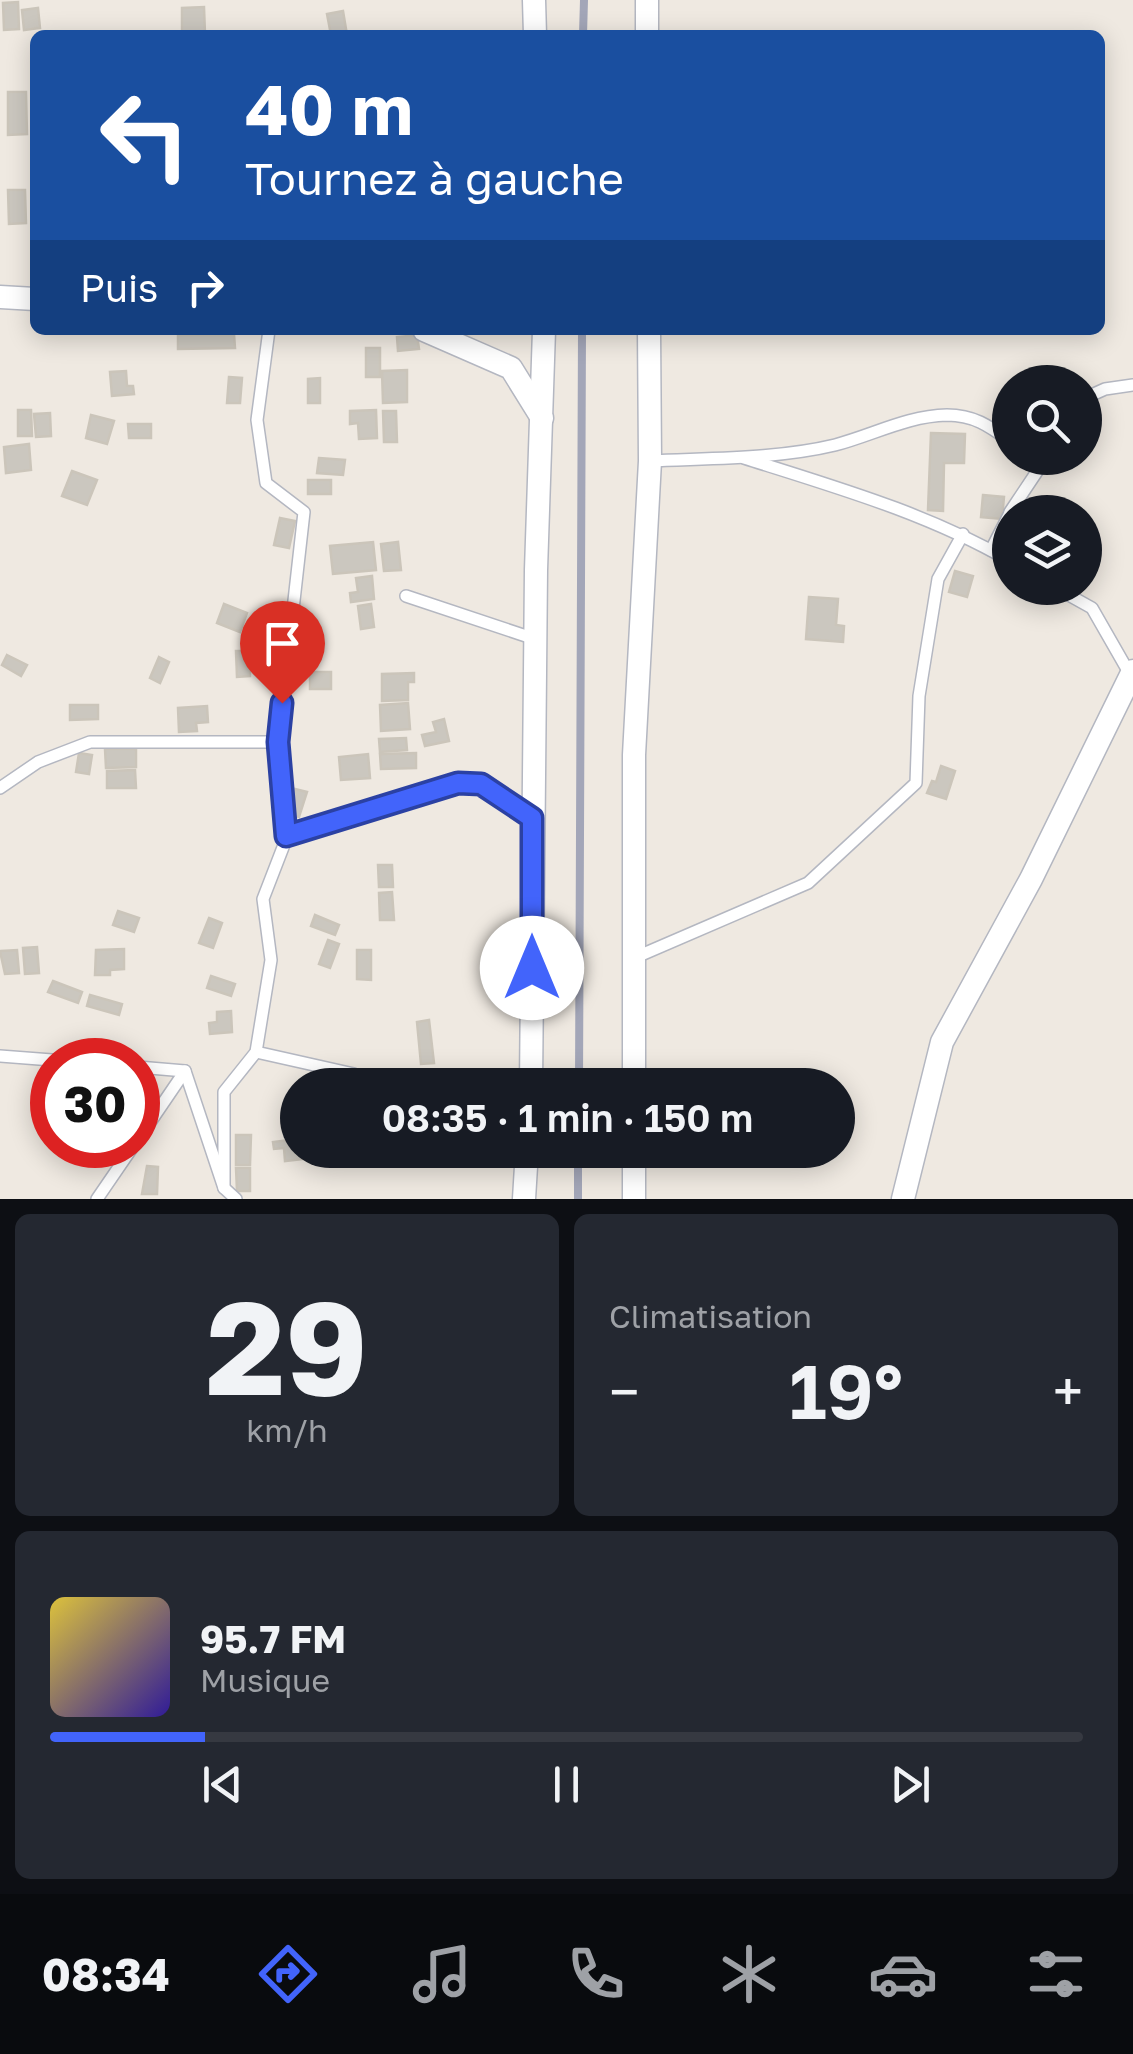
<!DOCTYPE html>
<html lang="fr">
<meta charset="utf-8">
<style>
body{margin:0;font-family:"Golos Text",sans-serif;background:#242831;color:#f1f3f6;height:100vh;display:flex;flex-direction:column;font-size:38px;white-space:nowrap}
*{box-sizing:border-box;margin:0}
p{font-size:32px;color:#9ea1a6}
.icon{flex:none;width:55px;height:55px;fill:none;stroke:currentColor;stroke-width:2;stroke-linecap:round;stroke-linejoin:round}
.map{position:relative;height:1199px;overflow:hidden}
.drawer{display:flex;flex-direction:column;gap:15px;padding:15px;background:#0d0f14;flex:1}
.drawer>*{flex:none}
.guide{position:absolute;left:30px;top:30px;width:1075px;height:305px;border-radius:15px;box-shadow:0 5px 25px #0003;background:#1a4fa0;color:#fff;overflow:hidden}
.buttons{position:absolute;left:992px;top:365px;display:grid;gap:20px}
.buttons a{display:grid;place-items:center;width:110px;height:110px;border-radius:50%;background:#171b24;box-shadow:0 5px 25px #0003;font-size:50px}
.speed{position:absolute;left:30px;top:1038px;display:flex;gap:20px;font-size:50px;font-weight:700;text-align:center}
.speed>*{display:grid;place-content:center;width:130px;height:130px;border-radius:50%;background:#171b24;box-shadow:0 5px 25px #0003;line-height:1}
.speed .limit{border:15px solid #d22;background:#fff;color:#111}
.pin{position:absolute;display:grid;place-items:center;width:85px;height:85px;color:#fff;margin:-102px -42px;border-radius:50% 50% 50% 0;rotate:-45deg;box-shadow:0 0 10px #0007}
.pin .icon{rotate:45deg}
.me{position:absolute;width:110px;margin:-55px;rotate:0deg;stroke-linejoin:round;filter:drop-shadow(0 0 8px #0008)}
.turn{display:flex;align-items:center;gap:35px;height:210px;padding:0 50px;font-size:45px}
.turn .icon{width:130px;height:130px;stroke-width:2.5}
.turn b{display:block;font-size:70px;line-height:85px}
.then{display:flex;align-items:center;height:95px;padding:0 50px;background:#0003;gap:20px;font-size:38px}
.big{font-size:75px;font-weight:600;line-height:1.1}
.drawer .tile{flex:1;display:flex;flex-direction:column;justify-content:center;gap:15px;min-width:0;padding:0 35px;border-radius:15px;background:#242831}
.drawer .dial{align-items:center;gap:0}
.dial b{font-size:130px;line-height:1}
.song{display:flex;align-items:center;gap:30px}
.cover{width:120px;height:120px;border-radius:15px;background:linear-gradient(135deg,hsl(50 70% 55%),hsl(250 70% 35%))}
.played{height:10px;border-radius:5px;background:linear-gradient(90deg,#4264fb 15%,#363941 15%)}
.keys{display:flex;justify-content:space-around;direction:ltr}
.heat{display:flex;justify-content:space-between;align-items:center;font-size:55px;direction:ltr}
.drawer .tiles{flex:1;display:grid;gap:15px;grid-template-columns:1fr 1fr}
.tile:last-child{grid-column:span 2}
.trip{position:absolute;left:280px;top:1068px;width:575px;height:100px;border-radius:50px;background:#171b24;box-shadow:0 5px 25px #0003;font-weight:600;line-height:100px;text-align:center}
.menu{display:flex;height:160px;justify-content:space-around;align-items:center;background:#090b0e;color:#9ea1a6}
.menu .icon{width:70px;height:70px}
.menu .on{color:#4264fb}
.menu b{font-size:45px;color:#f1f3f6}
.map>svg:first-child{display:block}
.building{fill:#cbc7bf;stroke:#cbc5ba;stroke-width:2.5}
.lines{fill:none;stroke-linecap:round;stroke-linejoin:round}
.lane-casing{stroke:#b4b7c1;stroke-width:14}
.street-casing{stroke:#b4b7c1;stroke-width:25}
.lane{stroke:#fff;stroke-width:11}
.street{stroke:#fff;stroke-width:22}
.rail{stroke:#a3a6b8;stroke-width:8}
.route-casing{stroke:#2b41a3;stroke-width:25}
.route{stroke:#4264fb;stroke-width:18}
</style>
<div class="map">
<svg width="1133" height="1199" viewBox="0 0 1133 1199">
<rect width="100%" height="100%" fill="#efe9e1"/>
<g class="building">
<polygon points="18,2 19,29 4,30 3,3"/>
<polygon points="204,7 205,34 182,35 182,8"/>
<polygon points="38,8 40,28 24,30 22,10"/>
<polygon points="343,11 347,35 331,35 327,14"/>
<polygon points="8,92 26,92 27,134 8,135"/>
<polygon points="8,190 25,190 26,223 9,224"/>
<polygon points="234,334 235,348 178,349 178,335"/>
<polygon points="417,335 419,349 398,351 397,337"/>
<rect x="366" y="348" width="14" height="29"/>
<polygon points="407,370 407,402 383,403 382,371"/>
<polygon points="126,371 127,386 133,386 134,394 112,396 110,372"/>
<polygon points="229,377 242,378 240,403 227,403"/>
<polygon points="320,378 320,403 308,403 308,379"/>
<polygon points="18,410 31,410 32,436 18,436"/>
<polygon points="376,410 377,438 359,439 358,423 350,424 350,411"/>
<polygon points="383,411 396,411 397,442 384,442"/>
<polygon points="50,413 51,436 36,437 34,414"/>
<polygon points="91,415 114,421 107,444 86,438"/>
<polygon points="128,424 151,424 151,438 129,438"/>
<polygon points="931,433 965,434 964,463 944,463 943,511 928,510"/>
<polygon points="29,444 31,470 6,473 4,447"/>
<polygon points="319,458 345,460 343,475 317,473"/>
<polygon points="72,471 97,480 87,505 62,496"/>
<rect x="308" y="480" width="23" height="14"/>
<polygon points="983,495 1004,497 1002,519 981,517"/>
<polygon points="280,518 295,521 289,548 274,545"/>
<polygon points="373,542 376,570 333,574 330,546"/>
<polygon points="398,542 401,570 384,571 381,544"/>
<polygon points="955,571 973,576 967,597 949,592"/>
<polygon points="372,576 374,599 351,602 350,593 358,592 356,578"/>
<polygon points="809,597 838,599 836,625 844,626 843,642 806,639"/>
<polygon points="224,604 247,613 240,632 217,623"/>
<polygon points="371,604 374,627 361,629 358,606"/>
<polygon points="236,651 250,651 250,676 237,677"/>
<polygon points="7,655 27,665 21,676 2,665"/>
<polygon points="159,657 169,662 160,683 150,678"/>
<rect x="310" y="672" width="21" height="17"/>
<polygon points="414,673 414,682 408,682 408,700 382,701 382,674"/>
<polygon points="408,703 410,729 381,731 380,705"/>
<polygon points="70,705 98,705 98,719 70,720"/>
<polygon points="207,706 208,722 196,723 197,731 179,732 178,708"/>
<polygon points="444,719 449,741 425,746 422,735 436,732 433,722"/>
<polygon points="406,738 407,750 380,752 379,739"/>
<polygon points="105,749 136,749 136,767 106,768"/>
<polygon points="79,753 92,755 89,774 76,772"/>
<polygon points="416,753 416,768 381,769 380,754"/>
<polygon points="368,754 370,778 341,780 339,757"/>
<polygon points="941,766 955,771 946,799 927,793 932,781 936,782"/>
<polygon points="135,770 136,788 107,788 107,771"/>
<polygon points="295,789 307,792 299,817 288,814"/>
<polygon points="378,865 392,865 393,887 379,887"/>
<polygon points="392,892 394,920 380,920 379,893"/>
<polygon points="118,911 139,918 134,932 113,925"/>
<polygon points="315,915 339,925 335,935 311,926"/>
<polygon points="209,918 222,923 213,948 199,943"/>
<polygon points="328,940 339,944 330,968 319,964"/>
<polygon points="37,947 39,973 25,974 23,948"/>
<polygon points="124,949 124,969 110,970 110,975 95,975 96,950"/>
<polygon points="17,950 19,973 5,974 0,951"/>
<polygon points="357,950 371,950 371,980 357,979"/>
<polygon points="211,976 235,984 231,996 207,988"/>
<polygon points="53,981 82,992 78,1003 48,992"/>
<polygon points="90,995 122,1004 119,1015 87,1006"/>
<polygon points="231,1011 232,1032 210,1034 209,1023 217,1022 217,1012"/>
<polygon points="429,1020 434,1063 421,1064 417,1022"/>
<polygon points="236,1135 251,1135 250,1165 236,1165"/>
<polygon points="298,1139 298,1150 303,1150 304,1159 285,1161 284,1148 274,1149 273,1142"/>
<polygon points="147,1166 158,1167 157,1194 142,1194"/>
<polygon points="236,1168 250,1168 250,1191 237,1191"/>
</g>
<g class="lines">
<g class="lane-casing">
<g id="lane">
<polyline points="1085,398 1105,389 1133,385"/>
<path d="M744 458C835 487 927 513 1010 561"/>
<path d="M650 461C709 458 777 459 835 445 873 435 907 416 947 415 974 415 989 426 1010 441"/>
<polyline points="1010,512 1046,458"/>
<polyline points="991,550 1010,513"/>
<polyline points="1056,588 1092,608 1131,676"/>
<polyline points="406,596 535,639"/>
<polyline points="0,788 38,762 90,742 278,742"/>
<polyline points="287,837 458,783 481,784 532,818"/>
<polyline points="634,958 808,883 916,783 919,696 938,579 963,534"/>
<polyline points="256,1052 354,1074"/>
<polyline points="0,1056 52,1060"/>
<polyline points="138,1067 185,1071 224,1188 236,1199"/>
<polyline points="138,1140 185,1071"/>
<polyline points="224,1188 224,1092 256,1052 271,960 263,899 287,837 278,742 304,512 266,483 257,420 269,330"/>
<polyline points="97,1199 134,1145"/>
</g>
</g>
<g class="street-casing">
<g id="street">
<polyline points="534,0 535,35"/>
<polyline points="647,0 647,35"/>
<polyline points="0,297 35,299"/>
<polyline points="424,330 511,368 542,418"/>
<polyline points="531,1085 536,570 544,330"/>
<polyline points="634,1085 634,755 650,461 649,330"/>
<polyline points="634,1150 634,1199"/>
<polyline points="524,1199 527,1150"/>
<polyline points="903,1199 942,1042 1031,879 1133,671"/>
</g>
</g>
<use href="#lane" class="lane"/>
<use href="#street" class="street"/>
<g class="rail">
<polyline points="583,35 584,0"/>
<polyline points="579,1085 582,330"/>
<polyline points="578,1199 578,1150"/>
</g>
</g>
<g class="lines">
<g class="route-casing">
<polyline id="route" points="282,703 278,742 286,836 458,783 481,784 532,818 532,968"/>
</g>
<use href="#route" class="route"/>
</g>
</svg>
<div class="buttons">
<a><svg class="icon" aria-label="search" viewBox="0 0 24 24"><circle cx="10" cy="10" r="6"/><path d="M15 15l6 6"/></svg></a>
<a><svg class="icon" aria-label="layers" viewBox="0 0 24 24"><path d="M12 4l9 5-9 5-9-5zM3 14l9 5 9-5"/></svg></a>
</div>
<div class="speed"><div class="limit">30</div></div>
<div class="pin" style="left:282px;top:703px;background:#d93025"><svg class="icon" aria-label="arrive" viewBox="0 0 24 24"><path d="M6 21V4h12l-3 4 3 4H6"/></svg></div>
<svg class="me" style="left:532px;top:968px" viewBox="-20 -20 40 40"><circle r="19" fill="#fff"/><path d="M0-13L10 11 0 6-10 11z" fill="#4264fb"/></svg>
<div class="trip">08:35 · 1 min · 150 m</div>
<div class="guide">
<div class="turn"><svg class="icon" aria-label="left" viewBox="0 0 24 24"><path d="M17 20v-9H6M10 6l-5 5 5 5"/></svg><div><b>40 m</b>Tournez à gauche</div></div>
<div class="then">Puis<svg class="icon" aria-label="right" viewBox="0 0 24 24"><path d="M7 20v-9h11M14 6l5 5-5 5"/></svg></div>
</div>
</div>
<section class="drawer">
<div class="tiles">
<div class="tile dial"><b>29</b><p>km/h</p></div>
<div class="tile"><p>Climatisation</p>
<div class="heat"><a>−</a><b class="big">19°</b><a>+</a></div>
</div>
<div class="tile">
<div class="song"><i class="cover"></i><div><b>95.7 FM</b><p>Musique</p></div></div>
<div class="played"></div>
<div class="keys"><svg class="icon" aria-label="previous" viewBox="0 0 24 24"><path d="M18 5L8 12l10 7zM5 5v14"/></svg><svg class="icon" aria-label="pause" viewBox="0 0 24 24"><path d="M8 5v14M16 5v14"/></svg><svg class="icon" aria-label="next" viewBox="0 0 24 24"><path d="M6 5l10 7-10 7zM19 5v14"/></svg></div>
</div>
</div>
</section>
<nav class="menu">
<b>08:34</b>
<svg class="icon on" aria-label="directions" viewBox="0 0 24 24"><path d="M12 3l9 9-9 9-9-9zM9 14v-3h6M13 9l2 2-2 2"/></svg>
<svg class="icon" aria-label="music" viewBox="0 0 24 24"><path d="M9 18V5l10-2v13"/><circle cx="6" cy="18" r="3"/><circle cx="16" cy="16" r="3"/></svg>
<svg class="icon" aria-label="phone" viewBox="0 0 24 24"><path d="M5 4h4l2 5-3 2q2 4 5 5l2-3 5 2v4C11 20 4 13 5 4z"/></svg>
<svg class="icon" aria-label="climate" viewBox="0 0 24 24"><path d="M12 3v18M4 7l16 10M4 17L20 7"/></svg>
<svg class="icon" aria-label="car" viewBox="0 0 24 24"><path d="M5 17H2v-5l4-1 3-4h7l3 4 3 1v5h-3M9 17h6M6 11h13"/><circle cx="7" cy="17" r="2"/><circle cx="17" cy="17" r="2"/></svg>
<svg class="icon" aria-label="filters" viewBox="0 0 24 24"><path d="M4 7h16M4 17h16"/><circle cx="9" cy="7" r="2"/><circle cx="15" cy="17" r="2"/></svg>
</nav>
